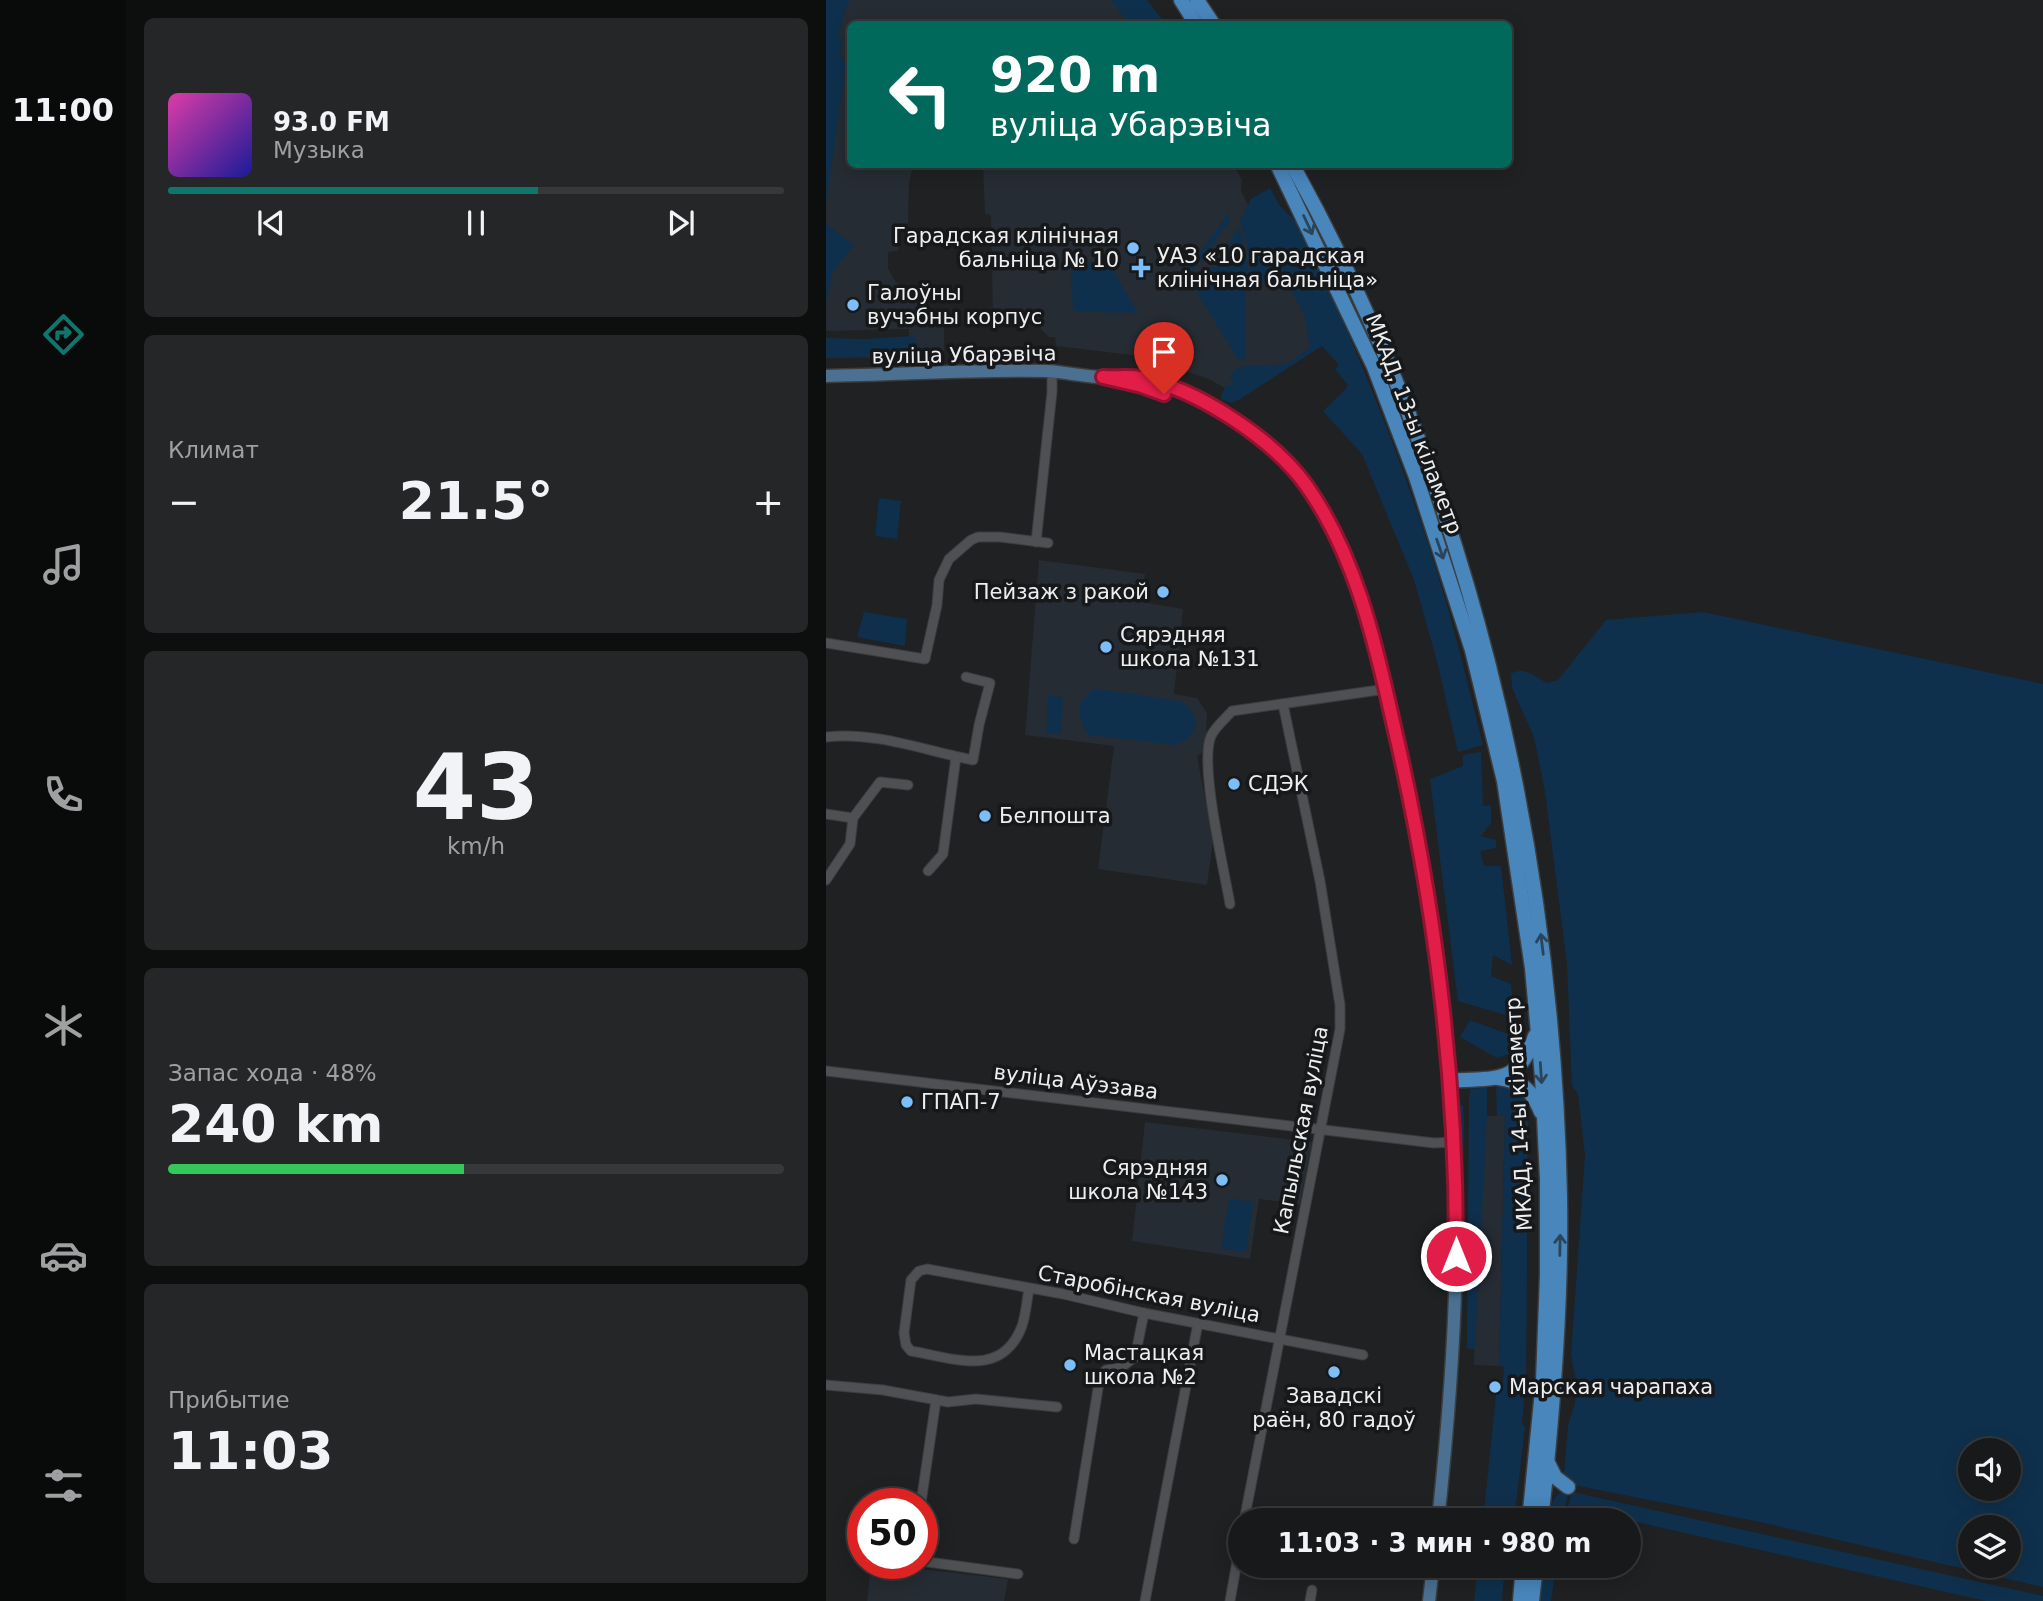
<!DOCTYPE html>
<html lang="ru">
<meta charset="utf-8">
<style>
body{margin:0;font-family:"DejaVu Sans",sans-serif;background:#242627;color:#f1f3f6;height:100vh;display:flex;flex-direction:column;font-size:26px;white-space:nowrap}
*{box-sizing:border-box;margin:0}
p{font-size:23px;color:#9ea0a2}
.icon{flex:none;width:38px;height:38px;fill:none;stroke:currentColor;stroke-width:2;stroke-linecap:round;stroke-linejoin:round}
.map{position:relative;flex:1;overflow:hidden}
.details{display:flex;flex-direction:column;gap:18px;padding:18px;background:#0d0e0e;width:700px}
.details>*{flex:none}
.guide{position:absolute;left:21px;top:21px;width:665px;height:147px;border-radius:10px;box-shadow:0 4px 18px #0003,0 0 0 2px #363839;background:#00695c;color:#fff;overflow:hidden}
.buttons{position:absolute;left:1132px;top:1438px;display:grid;gap:14px}
.buttons a{display:grid;place-items:center;width:63px;height:63px;border-radius:50%;background:#17191a;box-shadow:0 4px 18px #0003,0 0 0 2px #363839;font-size:35px}
.speed{position:absolute;left:21px;top:1488px;display:flex;gap:14px;font-size:35px;font-weight:700;text-align:center}
.speed>*{display:grid;place-content:center;width:91px;height:91px;border-radius:50%;background:#17191a;box-shadow:0 4px 18px #0003,0 0 0 2px #363839;line-height:1}
.speed .limit{border:10px solid #d22;background:#fff;color:#111}
.pin{position:absolute;display:grid;place-items:center;width:60px;height:60px;color:#fff;margin:-72px -30px;border-radius:50% 50% 50% 0;rotate:-45deg;box-shadow:0 0 7px #0007}
.pin .icon{rotate:45deg}
.me{position:absolute;width:77px;margin:-38px;rotate:0deg;stroke-linejoin:round;filter:drop-shadow(0 0 5px #0008)}
.turn{display:flex;align-items:center;gap:24px;height:147px;padding:0 28px;font-size:32px}
.turn .icon{width:91px;height:91px;stroke-width:2.5}
.turn b{display:block;font-size:49px;line-height:60px}
.big{font-size:52px;font-weight:700;line-height:1.1}
.details .widget{flex:1;display:flex;flex-direction:column;justify-content:center;gap:10px;min-width:0;padding:0 24px;border-radius:10px;background:#242627}
.details .dial{align-items:center;gap:0}
.dial b{font-size:91px;line-height:1}
.song{display:flex;align-items:center;gap:21px}
.cover{width:84px;height:84px;border-radius:10px;background:linear-gradient(135deg,hsl(320 70% 55%),hsl(240 70% 35%))}
.played{height:7px;border-radius:4px;background:linear-gradient(90deg,#0f766e 60%,#363839 60%)}
.keys{display:flex;justify-content:space-around;direction:ltr}
.heat{display:flex;justify-content:space-between;align-items:center;font-size:38px;direction:ltr}
.charge{height:10px;border-radius:5px;background:linear-gradient(90deg,#34c759 48%,#363839 0)}
.trip{position:absolute;left:402px;top:1508px;width:413px;height:70px;border-radius:35px;background:#17191a;box-shadow:0 4px 18px #0003,0 0 0 2px #363839;font-weight:700;line-height:70px;text-align:center}
main{display:flex;flex:1;min-height:0}
.dock{display:flex;flex-direction:column;width:126px;justify-content:space-around;align-items:center;background:#090a0a;color:#9ea0a2}
.dock .icon{width:49px;height:49px}
.dock .on{color:#0f766e}
.dock b{font-size:32px;color:#f1f3f6}
.map>svg:first-child{display:block}
.built{fill:#262c33}
.green{fill:#0f304c;fill-rule:evenodd}
.lines{fill:none;stroke-linecap:round;stroke-linejoin:round}
.minor-casing{stroke:#3b3d3e;stroke-width:11}
.major-casing{stroke:#3b3d3e;stroke-width:15}
.highway-casing{stroke:#3b3d3e;stroke-width:17}
.minor{stroke:#4e5053;stroke-width:9}
.major{stroke:#4b7092;stroke-width:12}
.highway{stroke:#4986bc;stroke-width:14}
.oneway{stroke:#2a445b}
.route-casing{stroke:#92132f;stroke-width:18}
.route{stroke:#e11d48;stroke-width:12}
.poi-dot{fill:#7dbef9;stroke:#16181a;stroke-width:2.5}
.labels{text-anchor:middle;stroke-width:7;stroke-linejoin:round;paint-order:stroke}
.poi-label{font-size:21px;fill:#edeef0;stroke:#16181a;text-anchor:start}
.street-label{font-size:21px;fill:#edeef0;stroke:#16181a}
</style>
<main>
<nav class="dock">
<b>11:00</b>
<svg class="icon on" aria-label="directions" viewBox="0 0 24 24"><path d="M12 3l9 9-9 9-9-9zM9 14v-3h6M13 9l2 2-2 2"/></svg>
<svg class="icon" aria-label="music" viewBox="0 0 24 24"><path d="M9 18V5l10-2v13"/><circle cx="6" cy="18" r="3"/><circle cx="16" cy="16" r="3"/></svg>
<svg class="icon" aria-label="phone" viewBox="0 0 24 24"><path d="M5 4h4l2 5-3 2q2 4 5 5l2-3 5 2v4C11 20 4 13 5 4z"/></svg>
<svg class="icon" aria-label="climate" viewBox="0 0 24 24"><path d="M12 3v18M4 7l16 10M4 17L20 7"/></svg>
<svg class="icon" aria-label="car" viewBox="0 0 24 24"><path d="M5 17H2v-5l4-1 3-4h7l3 4 3 1v5h-3M9 17h6M6 11h13"/><circle cx="7" cy="17" r="2"/><circle cx="17" cy="17" r="2"/></svg>
<svg class="icon" aria-label="filters" viewBox="0 0 24 24"><path d="M4 7h16M4 17h16"/><circle cx="9" cy="7" r="2"/><circle cx="15" cy="17" r="2"/></svg>
</nav>
<section class="details">
<div class="widget">
<div class="song"><i class="cover"></i><div><b>93.0 FM</b><p>Музыка</p></div></div>
<div class="played"></div>
<div class="keys"><svg class="icon" aria-label="previous" viewBox="0 0 24 24"><path d="M18 5L8 12l10 7zM5 5v14"/></svg><svg class="icon" aria-label="pause" viewBox="0 0 24 24"><path d="M8 5v14M16 5v14"/></svg><svg class="icon" aria-label="next" viewBox="0 0 24 24"><path d="M6 5l10 7-10 7zM19 5v14"/></svg></div>
</div>
<div class="widget"><p>Климат</p>
<div class="heat"><a>−</a><b class="big">21.5°</b><a>+</a></div>
</div>
<div class="widget dial"><b>43</b><p>km/h</p></div>
<div class="widget"><p>Запас хода · 48%</p><b class="big">240 km</b><div class="charge"></div></div>
<div class="widget"><p>Прибытие</p><b class="big">11:03</b></div>
</section>
<div class="map">
<svg width="1217" height="1601" viewBox="0 0 1217 1601">
<rect width="100%" height="100%" fill="#1f2123"/>
<g class="built">
<polygon points="0,0 305,0 323,24 24,24 24,164 87,165 83,184 82,226 71,226 74,239 72,251 62,252 62,268 69,281 118,321 118,351 83,352 83,329 0,331"/>
<polygon points="157,165 407,165 416,179 415,191 422,205 502,341 416,398 383,379 313,356 230,346 229,337 223,337 208,322 167,322 165,215 159,214"/>
<polygon points="213,560 319,574 316,602 357,609 348,694 371,698 381,713 380,741 376,753 371,756 387,841 381,885 272,869 288,746 199,735"/>
<polygon points="655,1116 679,1116 673,1366 648,1365"/>
<polygon points="319,1122 486,1142 474,1204 433,1199 424,1259 306,1241"/>
<polygon points="45,1564 76,1571 78,1567 182,1579 178,1601 41,1601"/>
</g>
<g class="green">
<path d="M0 0H24C18 10 15 25 13 37H16L14 54 20 65 0 204Z"/>
<polygon points="285,0 321,0 340,24 303,24"/>
<path d="M444 188 454 206 473 225C533 351 586 482 624 616 636 659 646 702 657 745L632 752 611 661 588 580 536 454 497 411 520 389 521 384 509 369 513 365 496 346 414 399 405 403 395 399V395L401 384 406 386 408 381 403 378 411 367 461 364 484 348 479 316 462 284 426 282 420 236 413 223 425 199Z"/>
<polygon points="404,211 404,221 364,274 363,267"/>
<polygon points="0,224 28,245 7,271 0,302"/>
<polygon points="412,228 417,236 424,278 416,274 381,275"/>
<path d="M244 260 284 265 312 313C295 312 262 314 247 310Z"/>
<polygon points="374,282 415,283 419,285 420,357 418,361 412,360 372,294 371,284"/>
<polygon points="87,336 100,357 0,358 0,338 39,339"/>
<polygon points="53,498 75,501 71,539 49,536"/>
<polygon points="38,612 81,619 79,646 31,637"/>
<path d="M877 612 1217 684V1587L939 1523 748 1485 738 1474 742 1425 749 1404 750 1381 745 1355 759 1155 752 1094 746 1086 741 964 719 792 708 737 686 688 685 674C697 666 709 676 721 683L732 680 780 620ZM1144 1451H1183V1489H1144ZM1144 1528H1183V1566H1144Z"/>
<path d="M270 689 355 701C377 717 374 735 349 745L263 735C250 719 249 698 270 689Z"/>
<polygon points="222,696 237,697 235,734 220,733"/>
<polygon points="655,752 657,806 665,806 665,823 655,836 670,840 670,848 654,851 658,866 675,866 686,965 667,955 665,976 685,984 689,1018 632,1001 604,779 637,766 637,755"/>
<polygon points="644,1020 695,1039 694,1050 671,1058 634,1037"/>
<polygon points="684,1086 695,1091 700,1102 702,1123 700,1382 696,1423 699,1427 688,1521 657,1521 670,1395 676,1392 678,1367 673,1366 679,1116 671,1116 670,1087"/>
<polygon points="661,1087 661,1116 649,1350 641,1348 643,1098 644,1089"/>
<polygon points="634,1105 637,1106 638,1122 636,1362 632,1122"/>
<polygon points="403,1198 427,1202 420,1252 395,1249"/>
<path d="M738 1491H743L735 1521H723C724 1508 725 1497 738 1491Z"/>
<polygon points="746,1492 1217,1596 1217,1601 1160,1601 744,1507 742,1521 738,1521"/>
<polygon points="652,1566 683,1566 682,1574 678,1576 676,1601 648,1601"/>
<polygon points="718,1566 730,1566 725,1601 714,1601"/>
</g>
<g class="lines">
<g class="minor-casing">
<g id="minor">
<polyline points="210,542 226,392 226,371"/>
<polyline points="0,643 99,659 111,605 113,580 123,559 145,540 152,537 174,537 222,543"/>
<path d="M0 737C49 731 100 751 147 760L153 725 164 683 140 677"/>
<polyline points="0,814 27,818"/>
<polyline points="102,871 117,854 130,757"/>
<polyline points="0,880 24,844 27,818 54,782 82,785"/>
<path d="M404 904C398 869 373 764 385 736 389 727 400 718 406 711L560 689"/>
<polyline points="0,1071 608,1143 627,1142"/>
<path d="M203 1288C201 1300 200 1314 196 1326 176 1379 128 1358 85 1351L80 1345 78 1333 85 1280 93 1271 101 1269 237 1294 318 1313 537 1355"/>
<polyline points="0,1385 57,1390 122,1402 150,1399 231,1407"/>
<polyline points="95,1503 110,1400"/>
<polyline points="418,1521 514,1029 514,1005 494,881 457,704"/>
<polyline points="248,1539 274,1376 280,1370 294,1368 309,1357 318,1313"/>
<polyline points="96,1559 102,1562 192,1574"/>
<polyline points="319,1601 372,1323"/>
<polyline points="404,1601 415,1539"/>
<polyline points="484,1601 486,1590"/>
</g>
</g>
<g class="major-casing">
<g id="major">
<path d="M0 376C74 375 148 369 221 371 240 372 258 377 276 377 289 378 303 376 316 379 340 384 367 396 389 408 422 426 456 454 479 484 530 551 548 640 567 720 606 890 630 1062 630 1237 630 1331 622 1427 612 1521"/>
<polyline points="603,1601 607,1566"/>
</g>
</g>
<g class="highway-casing">
<g id="highway">
<polyline points="355,0 370,24"/>
<polyline points="371,0 387,24"/>
<polyline points="451,164 548,367 590,477 646,650 678,781 706,968 716,1077 721,1179 721,1275 717,1381 703,1521"/>
<path d="M466 164C640 478 727 840 734 1197 736 1305 727 1414 715 1521"/>
<path d="M672 1078C696 1081 706 1090 715 1112"/>
<path d="M624 1081C669 1077 692 1086 709 1036"/>
<polyline points="721,1461 729,1477 742,1487"/>
<polyline points="694,1601 697,1566"/>
<polyline points="706,1601 710,1566"/>
</g>
</g>
<use href="#minor" class="minor"/>
<use href="#major" class="major"/>
<use href="#highway" class="highway"/>
</g>
<defs><path id="oneway-shaft" d="M-6 0H5M1.5-3L5.5 0L1.5 3" fill="none" stroke-width="1.6" stroke-linecap="round" stroke-linejoin="round" transform="scale(1.75)"/></defs>
<g class="oneway">
<use href="#oneway-shaft" transform="translate(482 225) rotate(65)"/>
<use href="#oneway-shaft" transform="translate(614 549) rotate(71)"/>
<use href="#oneway-shaft" transform="translate(716 944) rotate(-97)"/>
<use href="#oneway-shaft" transform="translate(715 1073) rotate(86)"/>
<use href="#oneway-shaft" transform="translate(734 1245) rotate(-89)"/>
</g>
<g class="lines">
<g class="route-casing">
<path id="route" d="M338 394 316 386 277 377C289 378 302 376 314 378 370 388 447 439 480 485 529 554 549 641 567 722 608 897 631 1076 630 1256"/>
</g>
<use href="#route" class="route"/>
</g>
<g class="poi-dot">
<circle cx="307" cy="248" r="7"/>
<path d="M311.5 257.5h7v7h7v7h-7v7h-7v-7h-7v-7h7z"/>
<circle cx="27" cy="305" r="7"/>
<circle cx="337" cy="592" r="7"/>
<circle cx="280" cy="647" r="7"/>
<circle cx="408" cy="784" r="7"/>
<circle cx="159" cy="816" r="7"/>
<circle cx="81" cy="1102" r="7"/>
<circle cx="396" cy="1180" r="7"/>
<circle cx="244" cy="1365" r="7"/>
<circle cx="508" cy="1372" r="7"/>
<circle cx="669" cy="1387" r="7"/>
</g>
<g class="labels">
<g class="poi-label">
<text x="293" y="243" text-anchor="end">Гарадская клінічная<tspan x="293" dy="24">бальніца № 10</tspan></text>
<text x="331" y="263">УАЗ «10 гарадская<tspan x="331" dy="24">клінічная бальніца»</tspan></text>
<text x="41" y="300">Галоўны<tspan x="41" dy="24">вучэбны корпус</tspan></text>
<text x="323" y="599" text-anchor="end">Пейзаж з ракой</text>
<text x="294" y="642">Сярэдняя<tspan x="294" dy="24">школа №131</tspan></text>
<text x="422" y="791">СДЭК</text>
<text x="173" y="823">Белпошта</text>
<text x="95" y="1109">ГПАП-7</text>
<text x="382" y="1175" text-anchor="end">Сярэдняя<tspan x="382" dy="24">школа №143</tspan></text>
<text x="258" y="1360">Мастацкая<tspan x="258" dy="24">школа №2</tspan></text>
<text x="683" y="1394">Марская чарапаха</text>
<text x="508" y="1403" text-anchor="middle">Завадскі<tspan x="508" dy="24">раён, 80 гадоў</tspan></text>
</g>
<g class="street-label">
<text transform="translate(138 355) rotate(-1)" y="7">вуліца Убарэвіча</text>
<text transform="translate(588 424) rotate(69)" y="7">МКАД, 13-ы кіламетр</text>
<text transform="translate(250 1082) rotate(7)" y="7">вуліца Аўэзава</text>
<text transform="translate(693 1114) rotate(-93)" y="7">МКАД, 14-ы кіламетр</text>
<text transform="translate(475 1130) rotate(-79)" y="7">Капыльская вуліца</text>
<text transform="translate(323 1294) rotate(11)" y="7">Старобінская вуліца</text>
</g>
</g>
</svg>
<div class="buttons">
<a><svg class="icon" aria-label="sound" viewBox="0 0 24 24"><path d="M4 9h4l5-4v14l-5-4H4zM17 9q2 3 0 6"/></svg></a>
<a><svg class="icon" aria-label="layers" viewBox="0 0 24 24"><path d="M12 4l9 5-9 5-9-5zM3 14l9 5 9-5"/></svg></a>
</div>
<div class="speed"><div class="limit">50</div></div>
<div class="pin" style="left:338px;top:394px;background:#d93025"><svg class="icon" aria-label="arrive" viewBox="0 0 24 24"><path d="M6 21V4h12l-3 4 3 4H6"/></svg></div>
<svg class="me" style="left:630px;top:1256px" viewBox="-20 -20 40 40"><circle r="17" fill="#e11d48" stroke="#fff" stroke-width="3"/><path d="M0-11L8 9 0 5-8 9z" fill="#fff"/></svg>
<div class="trip">11:03 · 3 мин · 980 m</div>
<div class="guide">
<div class="turn"><svg class="icon" aria-label="left" viewBox="0 0 24 24"><path d="M17 20v-9H6M10 6l-5 5 5 5"/></svg><div><b>920 m</b>вуліца Убарэвіча</div></div>
</div>
</div>
</main>
